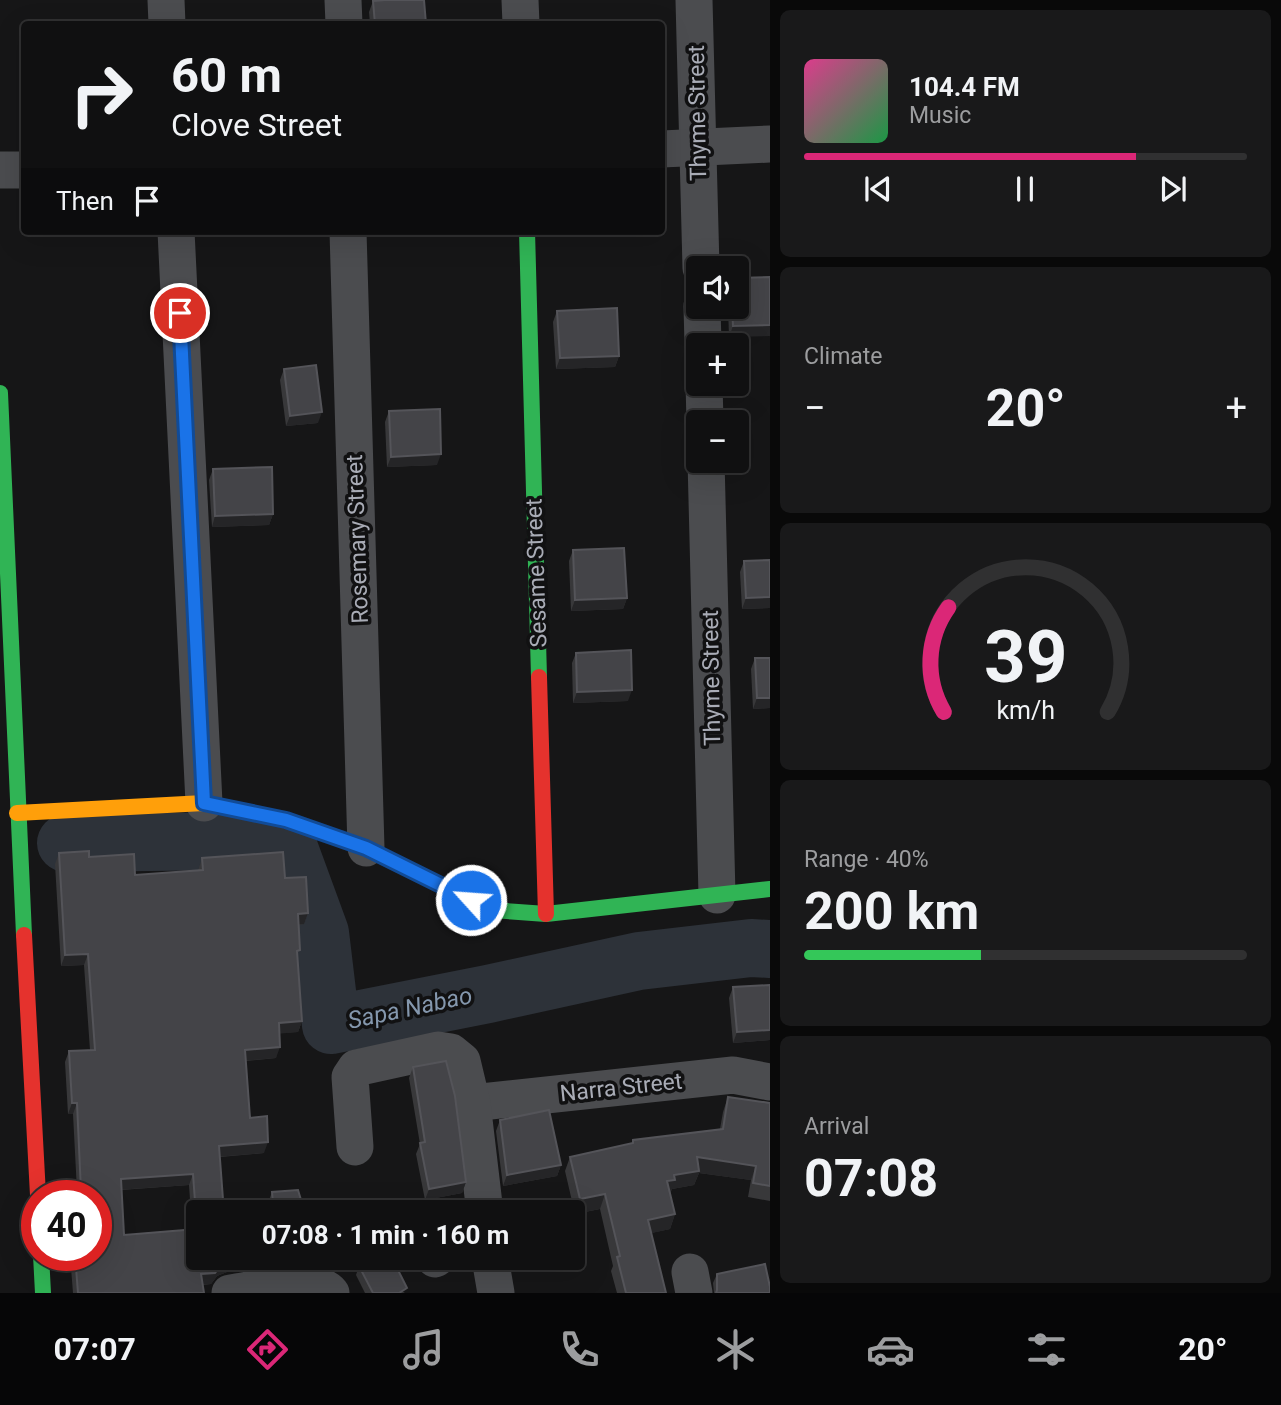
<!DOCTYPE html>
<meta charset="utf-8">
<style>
body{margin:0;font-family:Roboto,sans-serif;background:#19191a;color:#f1f3f6;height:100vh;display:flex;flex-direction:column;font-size:26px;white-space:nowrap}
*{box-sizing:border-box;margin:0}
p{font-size:23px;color:#9c9d9f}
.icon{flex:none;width:38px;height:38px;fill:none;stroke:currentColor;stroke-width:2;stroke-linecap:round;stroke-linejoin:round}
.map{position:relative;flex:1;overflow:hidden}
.drawer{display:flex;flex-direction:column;gap:10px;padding:10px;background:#090909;width:511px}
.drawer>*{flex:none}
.guide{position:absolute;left:21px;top:21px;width:644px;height:214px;border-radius:7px;box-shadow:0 7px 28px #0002,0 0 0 2px #303031;background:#101011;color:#f1f3f6;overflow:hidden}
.tools{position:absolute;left:686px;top:256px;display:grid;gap:14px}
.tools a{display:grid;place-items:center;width:63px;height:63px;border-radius:7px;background:#101011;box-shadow:0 7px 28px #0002,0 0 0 2px #303031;font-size:35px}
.speed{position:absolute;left:21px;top:1180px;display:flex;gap:14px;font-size:35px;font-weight:700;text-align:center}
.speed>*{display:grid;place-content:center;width:91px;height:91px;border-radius:50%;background:#101011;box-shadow:0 7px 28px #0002,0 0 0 2px #303031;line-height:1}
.speed .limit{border:10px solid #d22;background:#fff;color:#111}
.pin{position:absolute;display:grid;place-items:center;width:60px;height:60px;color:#fff;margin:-30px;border:4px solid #fff;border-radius:50%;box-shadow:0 2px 7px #0007}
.me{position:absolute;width:77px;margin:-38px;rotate:296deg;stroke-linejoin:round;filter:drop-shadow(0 0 5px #0008)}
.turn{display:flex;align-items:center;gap:24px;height:147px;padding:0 35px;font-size:32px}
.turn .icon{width:91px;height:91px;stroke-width:2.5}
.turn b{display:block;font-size:49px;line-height:60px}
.then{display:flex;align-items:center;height:66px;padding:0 35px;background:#0003;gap:14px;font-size:26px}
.big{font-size:52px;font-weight:700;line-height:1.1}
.drawer .card{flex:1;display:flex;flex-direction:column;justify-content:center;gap:10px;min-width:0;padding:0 24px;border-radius:10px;background:#19191a}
.drawer .dial{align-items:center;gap:0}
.dial svg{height:182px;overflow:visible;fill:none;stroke:#303031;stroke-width:7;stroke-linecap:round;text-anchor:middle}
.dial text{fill:#f1f3f6;stroke:none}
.song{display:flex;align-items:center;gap:21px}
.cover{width:84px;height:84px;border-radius:10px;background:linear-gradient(135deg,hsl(330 70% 55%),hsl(140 70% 35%))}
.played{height:7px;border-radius:4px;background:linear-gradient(90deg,#db2777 75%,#303031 75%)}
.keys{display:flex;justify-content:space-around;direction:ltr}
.heat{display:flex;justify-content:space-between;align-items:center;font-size:38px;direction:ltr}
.charge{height:10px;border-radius:5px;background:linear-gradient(90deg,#34c759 40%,#303031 0)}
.trip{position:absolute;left:186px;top:1200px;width:399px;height:70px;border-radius:7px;background:#101011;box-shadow:0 7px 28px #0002,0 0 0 2px #303031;font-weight:700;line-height:70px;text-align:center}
.tab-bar{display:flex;height:112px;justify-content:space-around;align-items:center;background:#060607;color:#9c9d9f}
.tab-bar .icon{width:49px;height:49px}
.tab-bar .active{color:#db2777}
.tab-bar b{font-size:32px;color:#f1f3f6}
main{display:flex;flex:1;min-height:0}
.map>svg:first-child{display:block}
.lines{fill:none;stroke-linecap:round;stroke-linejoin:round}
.river{stroke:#2d3239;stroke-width:58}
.street{stroke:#4b4c4f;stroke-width:37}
.fast{stroke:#30b455;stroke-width:16}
.slow{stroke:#ff9f0a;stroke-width:16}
.jam{stroke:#e5322d;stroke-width:16}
.wall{fill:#38383a;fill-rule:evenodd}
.shaded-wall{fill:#252527}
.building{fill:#444448;stroke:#545459;stroke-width:2;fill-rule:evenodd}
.route-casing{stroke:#114b97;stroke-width:18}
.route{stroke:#1a73e8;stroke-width:12}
.labels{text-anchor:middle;stroke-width:7;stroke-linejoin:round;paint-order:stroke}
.street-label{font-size:23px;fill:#a9acb6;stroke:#111112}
.water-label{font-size:24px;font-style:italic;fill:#8497ad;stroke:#111112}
</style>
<main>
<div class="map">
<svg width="770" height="1293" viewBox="0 0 770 1293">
<rect width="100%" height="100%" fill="#161617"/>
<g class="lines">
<polyline class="river" points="66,843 234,841 287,843 320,933 331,1025 488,994 639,961 751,948 770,949"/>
<g class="street">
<polyline points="166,0 167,24"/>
<polyline points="343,0 344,24"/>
<polyline points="520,0 521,24"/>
<polyline points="694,0 701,268"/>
<polyline points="662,149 770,144"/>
<polyline points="0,170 24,170"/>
<polyline points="176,231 204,803"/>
<polyline points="348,231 366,848"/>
<polyline points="702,306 703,345"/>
<polyline points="704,383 705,422"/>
<polyline points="706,460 717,895"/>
<polyline points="472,1103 733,1075 770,1082"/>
<polyline points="355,1147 350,1077 356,1068 438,1050 451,1052 462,1061 472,1103 485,1213"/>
<polyline points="490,1258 496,1293"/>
<polyline points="435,1259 437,1258"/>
<polyline points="690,1272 694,1293"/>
<path d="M230 1293C255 1290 315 1273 331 1293"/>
</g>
<g class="fast">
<polyline points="527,231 539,677"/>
<polyline points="0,393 24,935"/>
<polyline points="449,889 492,910 546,914 770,889"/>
<polyline points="41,1255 43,1293"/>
</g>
<polyline class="slow" points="17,813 204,803 286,820 366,848 449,889"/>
<g class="jam">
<polyline points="539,677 546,914"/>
<polyline points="24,935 38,1195"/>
</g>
</g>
<g class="wall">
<polygon points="373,1 426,24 370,24 369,12"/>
<polygon points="770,277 729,337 728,306 737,306"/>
<polygon points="557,311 619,356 615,367 556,369 553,322"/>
<polygon points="284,369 318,423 286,426 280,380"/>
<polygon points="389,411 437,465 387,467 385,422"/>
<polygon points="213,469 273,514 269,525 212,527 209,480"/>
<polygon points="573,550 627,598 623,609 571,611 569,561"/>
<polygon points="770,560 770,608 742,609 740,572 744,561"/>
<polygon points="576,653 628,701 573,703 572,663"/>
<polygon points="755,658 770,658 770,708 753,709 751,669"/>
<path d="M59 853 135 875 198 871 202 858 285 878 308 913 304 924 299 925 297 959 302 1021 298 1032 279 1033 276 1058 245 1061 250 1118 264 1153 220 1157 198 1258 314 1263H283L227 1272 217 1276 211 1284 203 1285 204 1293H73L70 1255H96V1195H68L70 1192 77 1191 73 1114H68L65 1062 69 1051 90 1050 84 965 61 966 55 864ZM189 1185 192 1229 124 1235 121 1190Z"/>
<polygon points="770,985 770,1040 733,1043 729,998 733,987"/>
<polygon points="413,1067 466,1182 462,1193 425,1200 416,1154 420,1144 409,1078"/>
<polygon points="728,1097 770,1103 770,1201 748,1197 751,1180 699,1173 694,1185 672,1189 670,1193 675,1214 670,1229 651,1233 666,1293 617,1293 611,1271 613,1266 600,1209 575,1214 565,1171 570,1157 632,1143 633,1140 720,1129 723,1112"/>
<polygon points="500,1120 561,1165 557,1176 503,1186 496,1131"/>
<polygon points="272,1192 305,1213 269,1213 268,1203"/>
<polygon points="359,1266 405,1293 365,1293 356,1275"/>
<polygon points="717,1274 770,1293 714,1293 713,1283"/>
</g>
<g class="shaded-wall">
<polygon points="770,325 770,336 729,337 733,326"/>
<polygon points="619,356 615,367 556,369 560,358"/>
<polygon points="322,412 318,423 286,426 290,416"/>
<polygon points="441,454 437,465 387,467 391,457"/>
<polygon points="273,514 269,525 212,527 215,516"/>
<polygon points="770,597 770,608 742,609 746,598"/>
<polygon points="627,598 623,609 571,611 575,600"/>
<polygon points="632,690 628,701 573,703 577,692"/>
<polygon points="757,698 770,698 770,708 753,709"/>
<polygon points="308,913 304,924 294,925 298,914"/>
<polygon points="88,954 84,965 61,966 65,955"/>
<polygon points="302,1021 298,1032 275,1034 279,1023"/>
<polygon points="770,1030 770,1040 733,1043 737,1032"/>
<polygon points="280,1047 276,1058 241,1061 245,1050"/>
<polygon points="72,1103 77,1103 73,1114 68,1114"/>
<polygon points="268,1142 264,1153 215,1157 219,1146"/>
<polygon points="697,1157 756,1166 751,1180 699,1173 694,1185 672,1189 670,1194 667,1181 674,1175"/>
<polygon points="561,1165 557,1176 503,1186 507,1175"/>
<polygon points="193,1174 189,1185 117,1190 121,1179"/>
<polygon points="466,1182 462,1193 425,1200 429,1189"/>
<polygon points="605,1194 600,1209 575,1214 580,1199"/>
<polygon points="675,1214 670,1229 643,1235 648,1220"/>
<polygon points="250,1258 316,1258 314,1263 283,1263 227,1272 217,1276 211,1284 197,1285 201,1274 231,1261"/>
</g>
<g class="building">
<polygon points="385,0 424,0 426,24 375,24 373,1"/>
<polygon points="770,277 770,325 733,326 732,306 737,306 737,278"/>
<polygon points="617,308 619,356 560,358 557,311"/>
<polygon points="316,365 322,412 290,416 284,369"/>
<polygon points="440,409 441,454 391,457 389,411"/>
<polygon points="272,467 273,514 215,516 213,469"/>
<polygon points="624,548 627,598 575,600 573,550"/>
<polygon points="770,560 770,597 746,598 744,561"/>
<polygon points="631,650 632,690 577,692 576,653"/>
<polygon points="755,658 770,658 770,698 757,698"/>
<path d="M89 851V857L134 854 135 875 203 870 202 858 283 852 285 878 306 877 308 913 298 914 300 950 297 951 302 1021 279 1023 280 1047 245 1050 250 1118 267 1116 268 1142 219 1146 224 1213H198V1258H250L231 1261 221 1265 215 1273 201 1274 204 1293H78L75 1255H96V1195H70V1192L81 1191 77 1103H72L69 1051 95 1050 88 954 65 955 59 853ZM193 1174 197 1229 124 1235 121 1179Z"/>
<polygon points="770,985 770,1030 737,1032 733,987"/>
<polygon points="446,1061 455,1096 466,1182 429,1189 420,1143 425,1142 413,1067"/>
<polygon points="728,1097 770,1103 770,1186 753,1183 756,1166 697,1157 699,1171 674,1175 675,1180 667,1181 675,1214 648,1220 666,1293 626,1293 617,1257 620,1256 605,1194 580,1199 570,1157 633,1143 633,1140 723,1129"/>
<polygon points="549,1110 561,1165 507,1175 500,1120"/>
<polygon points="298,1190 305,1213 274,1213 272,1192"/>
<polygon points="375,1258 392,1258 407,1288 399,1293 373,1293 359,1266"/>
<polygon points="765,1264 770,1287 770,1293 716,1293 717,1290 717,1274"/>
</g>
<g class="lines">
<g class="route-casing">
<polyline id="route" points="180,313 204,803 286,820 366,848 471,900"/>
</g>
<use href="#route" class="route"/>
</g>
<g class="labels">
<g class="street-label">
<text transform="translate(697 113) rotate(-91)" y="8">Thyme Street</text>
<text transform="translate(357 539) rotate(-92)" y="8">Rosemary Street</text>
<text transform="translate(536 573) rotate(-92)" y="8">Sesame Street</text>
<text transform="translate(711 678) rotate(-91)" y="8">Thyme Street</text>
<text transform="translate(621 1087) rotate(-6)" y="8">Narra Street</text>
</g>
<g class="water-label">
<text transform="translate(410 1008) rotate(-12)" y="8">Sapa Nabao</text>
</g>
</g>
</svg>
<div class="tools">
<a><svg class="icon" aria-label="sound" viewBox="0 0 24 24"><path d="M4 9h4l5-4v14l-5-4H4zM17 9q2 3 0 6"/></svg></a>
<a>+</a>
<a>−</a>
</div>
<div class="speed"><div class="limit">40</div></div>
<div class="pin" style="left:180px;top:313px;background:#d93025"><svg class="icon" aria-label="arrive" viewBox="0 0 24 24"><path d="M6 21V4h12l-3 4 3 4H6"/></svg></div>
<svg class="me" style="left:471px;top:900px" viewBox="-20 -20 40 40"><circle r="17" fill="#1a73e8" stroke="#fff" stroke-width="3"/><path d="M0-11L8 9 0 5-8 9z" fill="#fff"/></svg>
<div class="trip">07:08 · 1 min · 160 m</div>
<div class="guide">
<div class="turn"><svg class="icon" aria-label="right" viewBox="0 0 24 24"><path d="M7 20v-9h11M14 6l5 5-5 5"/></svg><div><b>60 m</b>Clove Street</div></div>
<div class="then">Then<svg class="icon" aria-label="arrive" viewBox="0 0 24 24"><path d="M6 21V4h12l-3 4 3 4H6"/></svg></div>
</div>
</div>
<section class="drawer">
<div class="card">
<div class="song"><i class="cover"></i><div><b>104.4 FM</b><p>Music</p></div></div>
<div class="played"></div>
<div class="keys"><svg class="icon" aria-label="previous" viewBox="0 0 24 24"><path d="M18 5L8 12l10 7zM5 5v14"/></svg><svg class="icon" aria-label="pause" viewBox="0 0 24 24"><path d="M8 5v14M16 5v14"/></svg><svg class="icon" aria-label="next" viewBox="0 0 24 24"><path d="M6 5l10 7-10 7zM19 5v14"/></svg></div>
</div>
<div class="card"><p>Climate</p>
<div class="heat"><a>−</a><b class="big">20°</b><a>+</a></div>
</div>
<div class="card dial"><svg viewBox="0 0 100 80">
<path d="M14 69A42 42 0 1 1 86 69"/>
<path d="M14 69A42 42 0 0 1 16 23" stroke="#db2777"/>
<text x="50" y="56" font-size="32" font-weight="700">39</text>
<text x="50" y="72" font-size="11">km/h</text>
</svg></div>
<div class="card"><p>Range · 40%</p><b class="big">200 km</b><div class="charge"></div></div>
<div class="card"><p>Arrival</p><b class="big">07:08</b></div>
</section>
</main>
<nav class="tab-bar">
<b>07:07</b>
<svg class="icon active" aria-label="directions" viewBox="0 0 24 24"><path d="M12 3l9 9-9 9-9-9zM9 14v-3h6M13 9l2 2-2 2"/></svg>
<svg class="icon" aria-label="music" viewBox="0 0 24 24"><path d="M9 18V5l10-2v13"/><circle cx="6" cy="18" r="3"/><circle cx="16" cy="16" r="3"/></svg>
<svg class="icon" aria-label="phone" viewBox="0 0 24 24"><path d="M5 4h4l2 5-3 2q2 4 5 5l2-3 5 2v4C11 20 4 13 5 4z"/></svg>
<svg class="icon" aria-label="climate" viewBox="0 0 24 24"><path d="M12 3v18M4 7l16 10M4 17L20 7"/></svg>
<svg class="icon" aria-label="car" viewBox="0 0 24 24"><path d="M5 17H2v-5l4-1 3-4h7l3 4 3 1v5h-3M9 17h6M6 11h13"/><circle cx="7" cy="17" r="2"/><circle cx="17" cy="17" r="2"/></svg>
<svg class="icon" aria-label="filters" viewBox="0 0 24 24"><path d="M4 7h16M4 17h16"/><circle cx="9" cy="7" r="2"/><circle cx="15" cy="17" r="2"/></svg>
<b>20°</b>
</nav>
